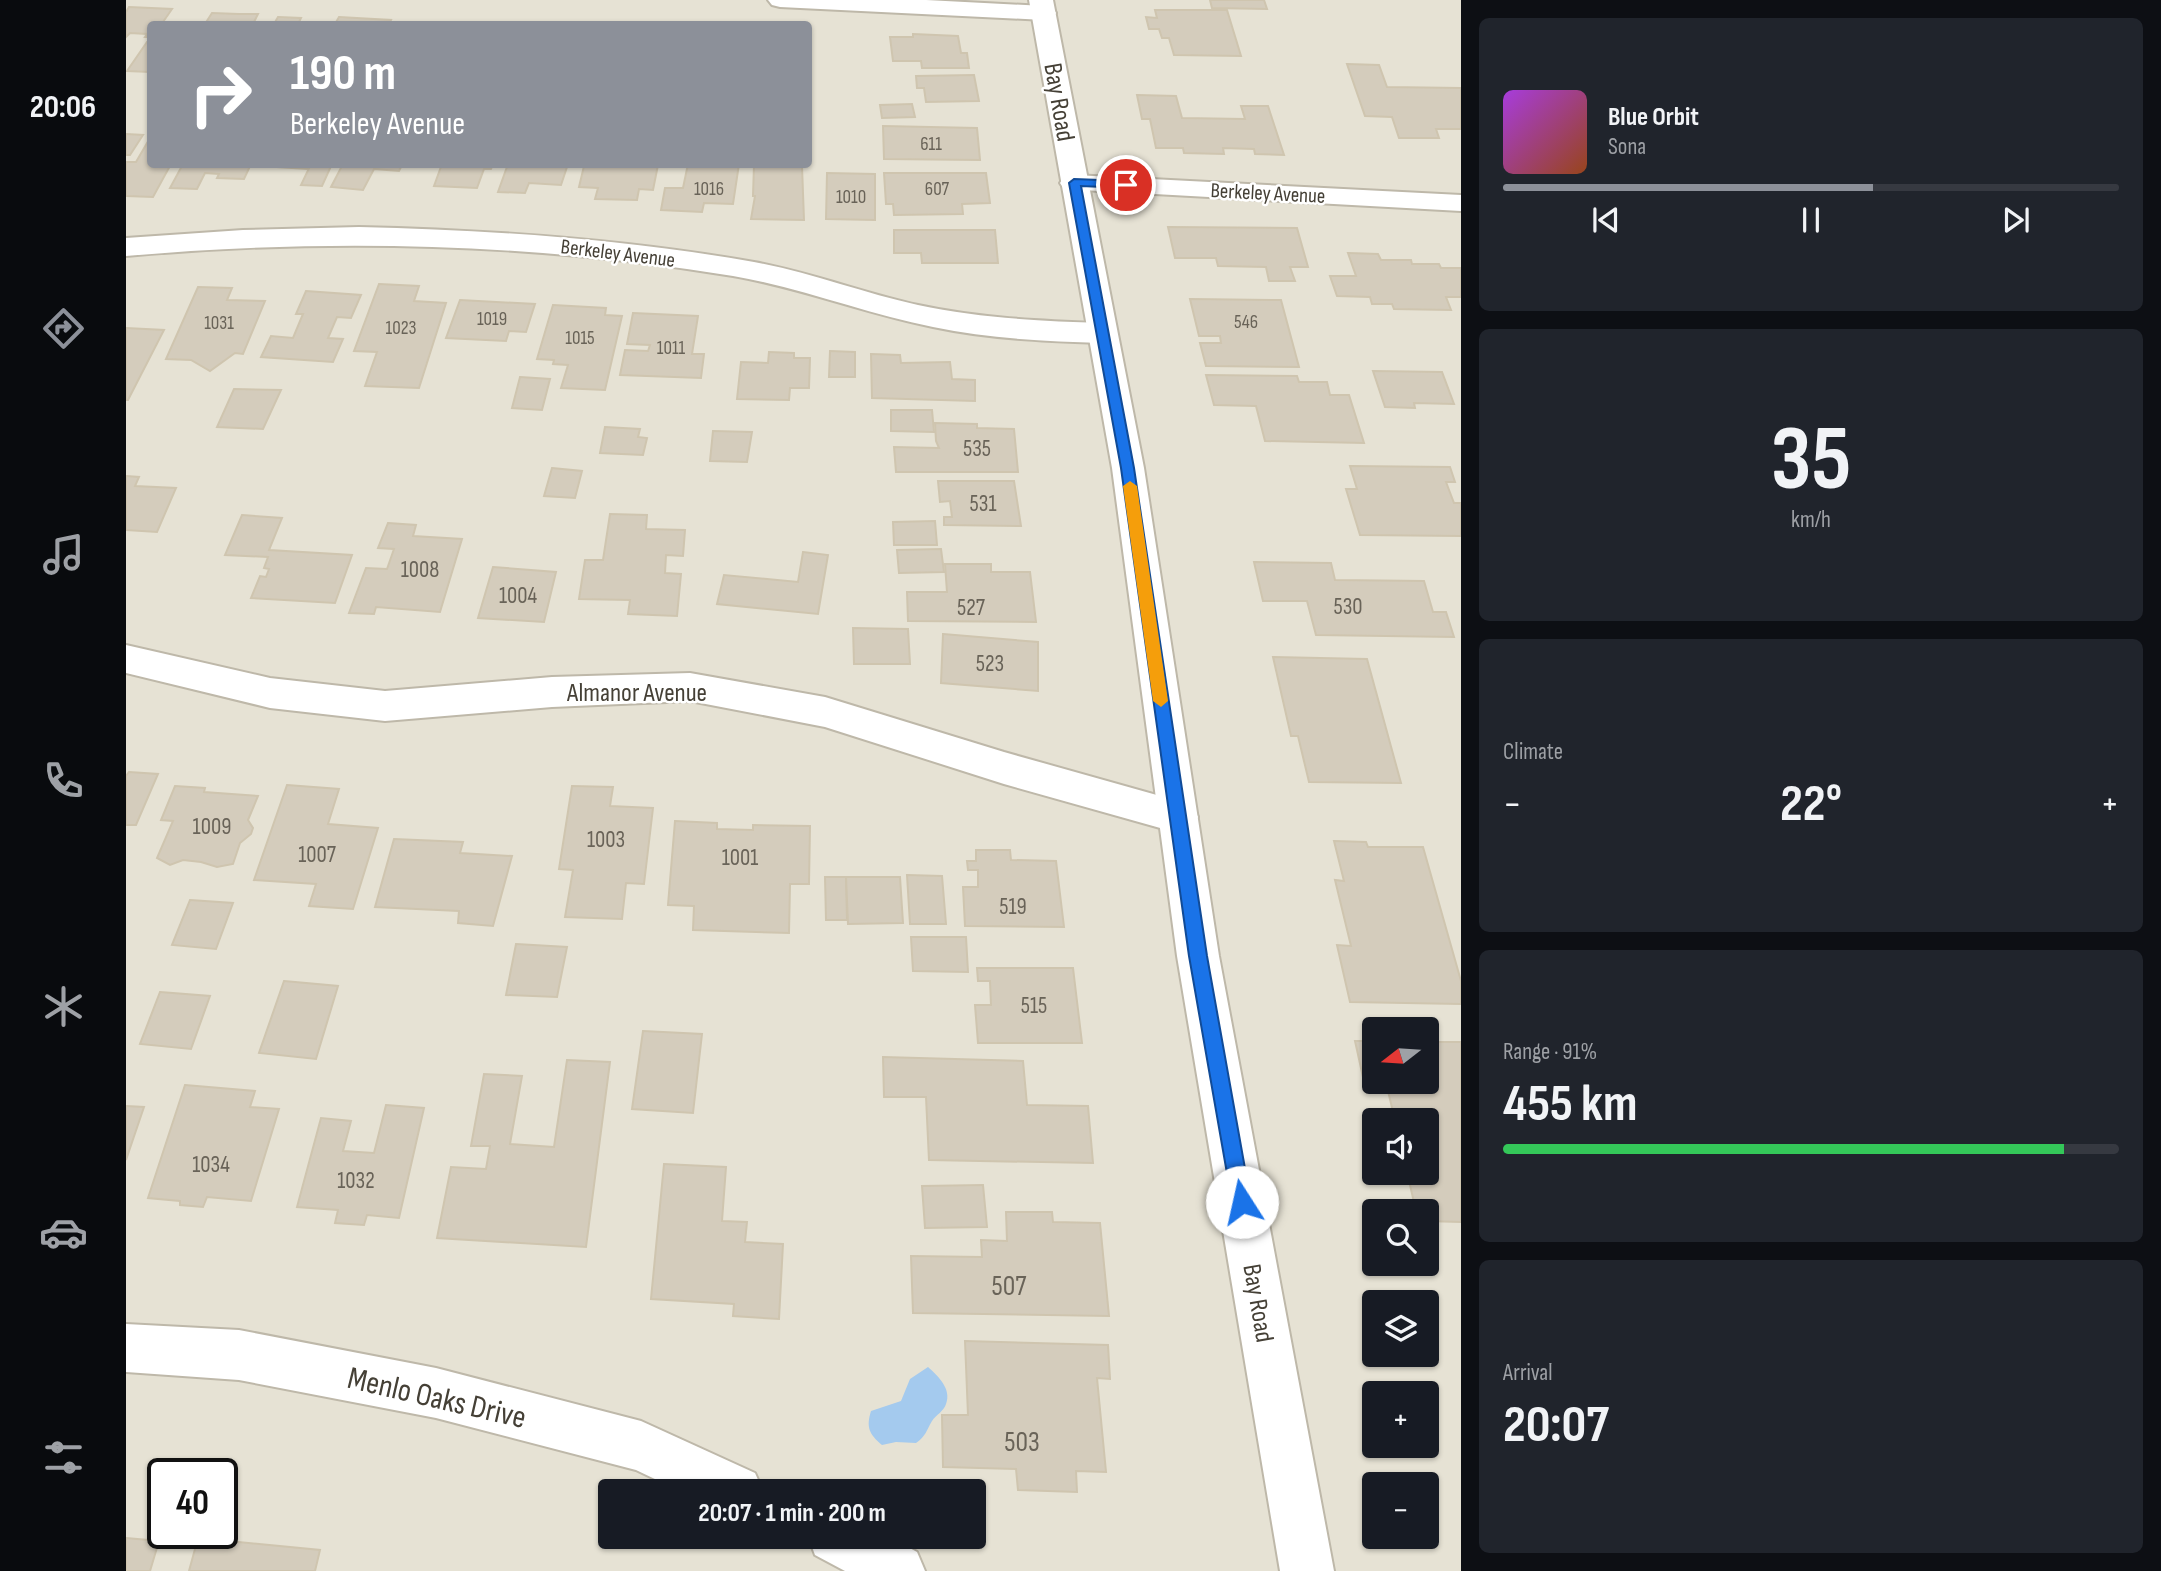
<!DOCTYPE html>
<meta charset="utf-8">
<style>
body{margin:0;font-family:"Sofia Sans Condensed",sans-serif;background:#20242c;color:#f1f3f6;height:100vh;display:flex;flex-direction:column;font-size:26px;white-space:nowrap}
*{box-sizing:border-box;margin:0}
p{font-size:23px;color:#9ea1a6}
.icon{flex:none;width:38px;height:38px;fill:none;stroke:currentColor;stroke-width:2;stroke-linecap:round;stroke-linejoin:round}
.map{position:relative;flex:1;overflow:hidden}
.details{display:flex;flex-direction:column;gap:18px;padding:18px;background:#0d0f14;width:700px}
.details>*{flex:none}
.guide{position:absolute;left:21px;top:21px;width:665px;height:147px;border-radius:7px;box-shadow:0 2px 5px #0004;background:#8c9099;color:#fff;overflow:hidden}
.needle{width:46px;rotate:253deg}
.buttons{position:absolute;left:1236px;top:1017px;display:grid;gap:14px}
.buttons a{display:grid;place-items:center;width:77px;height:77px;border-radius:7px;background:#171b24;box-shadow:0 2px 5px #0004;font-size:35px}
.speed{position:absolute;left:21px;top:1458px;display:flex;gap:14px;font-size:35px;font-weight:700;text-align:center}
.speed>*{display:grid;place-content:center;width:91px;height:91px;border-radius:50%;background:#171b24;box-shadow:0 2px 5px #0004;line-height:1}
.speed .limit{border:4px solid #111;border-radius:10px;background:#fff;color:#111}
.pin{position:absolute;display:grid;place-items:center;width:60px;height:60px;color:#fff;margin:-30px;border:4px solid #fff;border-radius:50%;box-shadow:0 2px 7px #0007}
.me{position:absolute;width:77px;margin:-38px;rotate:350deg;stroke-linejoin:round;filter:drop-shadow(0 0 5px #0008)}
.turn{display:flex;align-items:center;gap:24px;height:147px;padding:0 28px;font-size:32px}
.turn .icon{width:91px;height:91px;stroke-width:2.5}
.turn b{display:block;font-size:49px;line-height:60px}
.big{font-size:52px;font-weight:700;line-height:1.1}
.details .card{flex:1;display:flex;flex-direction:column;justify-content:center;gap:10px;min-width:0;padding:0 24px;border-radius:10px;background:#20242c}
.details .dial{align-items:center;gap:0}
.dial b{font-size:91px;line-height:1}
.song{display:flex;align-items:center;gap:21px}
.cover{width:84px;height:84px;border-radius:10px;background:linear-gradient(135deg,hsl(280 70% 55%),hsl(20 70% 35%))}
.played{height:7px;border-radius:4px;background:linear-gradient(90deg,#8c9099 60%,#363941 60%)}
.keys{display:flex;justify-content:space-around;direction:ltr}
.heat{display:flex;justify-content:space-between;align-items:center;font-size:38px;direction:ltr}
.charge{height:10px;border-radius:5px;background:linear-gradient(90deg,#34c759 91%,#363941 0)}
.trip{position:absolute;left:472px;top:1479px;width:388px;height:70px;border-radius:7px;background:#171b24;box-shadow:0 2px 5px #0004;font-weight:700;line-height:70px;text-align:center}
main{display:flex;flex:1;min-height:0}
.dock{display:flex;flex-direction:column;width:126px;justify-content:space-around;align-items:center;background:#090b0e;color:#9ea1a6}
.dock .icon{width:49px;height:49px}
.dock .current{color:#8c9099}
.dock b{font-size:32px;color:#f1f3f6}
.map>svg:first-child{display:block}
.residential{fill:#e6e2d4;fill-rule:evenodd}
.water{fill:#a4caee}
.building{fill:#d4ccbc;stroke:#cfc5af;stroke-width:2}
.lines{fill:none;stroke-linecap:round;stroke-linejoin:round}
.minor-casing{stroke:#beb8a9;stroke-width:4}
.tertiary-casing{stroke:#beb8a9;stroke-width:4}
.minor{fill:#fff;fill-rule:evenodd}
.tertiary{fill:#fff;fill-rule:evenodd}
.route{fill:#1a73e8;stroke:#114b97;stroke-width:2}
.slow{fill:#f59e0b}
.labels{text-anchor:middle;stroke-width:5;stroke-linejoin:round;paint-order:stroke}
.far-number-label{font-size:19px;fill:#696358}
.far-street-label{font-size:21px;fill:#454036;stroke:#fff}
.number-label{font-size:23px;fill:#696358}
.street-label{font-size:26px;fill:#454036;stroke:#fff}
.near-number-label{font-size:28px;fill:#696358}
.near-street-label{font-size:32px;fill:#454036;stroke:#fff}
</style>
<main>
<nav class="dock">
<b>20:06</b>
<svg class="icon current" aria-label="directions" viewBox="0 0 24 24"><path d="M12 3l9 9-9 9-9-9zM9 14v-3h6M13 9l2 2-2 2"/></svg>
<svg class="icon" aria-label="music" viewBox="0 0 24 24"><path d="M9 18V5l10-2v13"/><circle cx="6" cy="18" r="3"/><circle cx="16" cy="16" r="3"/></svg>
<svg class="icon" aria-label="phone" viewBox="0 0 24 24"><path d="M5 4h4l2 5-3 2q2 4 5 5l2-3 5 2v4C11 20 4 13 5 4z"/></svg>
<svg class="icon" aria-label="climate" viewBox="0 0 24 24"><path d="M12 3v18M4 7l16 10M4 17L20 7"/></svg>
<svg class="icon" aria-label="car" viewBox="0 0 24 24"><path d="M5 17H2v-5l4-1 3-4h7l3 4 3 1v5h-3M9 17h6M6 11h13"/><circle cx="7" cy="17" r="2"/><circle cx="17" cy="17" r="2"/></svg>
<svg class="icon" aria-label="filters" viewBox="0 0 24 24"><path d="M4 7h16M4 17h16"/><circle cx="9" cy="7" r="2"/><circle cx="15" cy="17" r="2"/></svg>
</nav>
<div class="map">
<svg width="1335" height="1571" viewBox="0 0 1335 1571">
<rect width="100%" height="100%" fill="#f3f0e6"/>
<path class="residential" d="M0 0H1335V1571H0ZM24 24H682V164H24ZM1248 1029H1300V1082H1248ZM1248 1120H1300V1172H1248ZM1248 1211H1300V1264H1248ZM1248 1302H1300V1354H1248ZM1248 1393H1300V1446H1248ZM37 1474H96V1533H37ZM1248 1484H1300V1536H1248ZM485 1491H849V1536H485Z"/>
<path class="water" d="M802 1367C812 1376 826 1389 820 1404 818 1411 810 1415 806 1421 800 1431 800 1436 790 1443L770 1442 756 1445C743 1434 740 1427 745 1411L775 1401 784 1379Z"/>
<g class="building">
<polygon points="1084,0 1138,0 1141,9 1086,8"/>
<polygon points="3,7 46,9 37,22 44,23 24,24 24,37 19,37 21,34 4,33 0,37 0,12"/>
<polygon points="1029,10 1101,10 1115,56 1048,55 1043,38 1036,38 1033,29 1023,29 1020,17 1031,18"/>
<polygon points="86,13 113,14 132,14 127,24 79,24"/>
<polygon points="152,17 175,18 172,24 148,24"/>
<polygon points="213,17 265,20 263,24 209,24"/>
<polygon points="787,34 832,36 835,53 841,53 843,68 796,68 795,61 767,61 764,37 787,37"/>
<polygon points="21,42 24,42 24,72 1,71"/>
<polygon points="1221,64 1253,65 1261,87 1335,88 1335,129 1310,129 1313,138 1273,138 1266,117 1239,116"/>
<polygon points="848,75 853,101 800,102 798,88 791,88 790,76"/>
<polygon points="1011,95 1050,96 1056,118 1119,119 1115,106 1142,106 1158,155 1129,154 1128,149 1097,148 1098,154 1058,153 1057,148 1030,148 1024,119 1016,119"/>
<polygon points="786,104 789,117 756,118 754,105"/>
<polygon points="757,126 851,128 854,160 758,159"/>
<polygon points="0,134 17,135 4,155 0,155"/>
<polygon points="24,138 24,164 45,164 27,197 0,196 0,162 10,162"/>
<polygon points="57,164 125,164 118,179 91,178 93,174 79,173 71,189 44,188"/>
<polygon points="137,164 183,164 181,169 136,166"/>
<polygon points="185,164 206,164 196,186 175,185"/>
<polygon points="217,164 289,164 276,165 273,171 248,169 237,190 205,187"/>
<polygon points="316,164 367,164 365,169 358,169 351,188 308,186"/>
<polygon points="382,164 442,164 435,185 403,183 399,193 372,192"/>
<polygon points="465,164 532,164 532,165 527,190 513,189 511,200 469,199 472,188 453,187 458,166"/>
<polygon points="562,164 613,164 607,204 578,203 576,212 535,210 539,188 557,188"/>
<polygon points="628,165 676,166 678,220 625,219 629,196 627,196"/>
<polygon points="701,173 749,174 749,220 700,219"/>
<polygon points="758,173 860,173 864,203 836,204 837,214 768,215 767,204 760,204"/>
<polygon points="1042,227 1171,228 1182,267 1164,267 1169,281 1143,281 1140,267 1092,266 1090,258 1049,258"/>
<polygon points="768,230 869,230 872,263 796,263 795,253 768,253"/>
<polygon points="1222,253 1252,254 1255,260 1285,260 1286,264 1313,264 1315,268 1335,268 1335,297 1320,297 1325,310 1268,309 1266,304 1246,304 1244,297 1211,296 1204,276 1230,276"/>
<polygon points="253,284 293,286 288,301 320,303 293,388 239,386 251,352 228,351"/>
<polygon points="72,287 106,288 101,300 139,301 117,354 109,353 84,371 65,360 40,359"/>
<polygon points="180,291 235,295 225,318 211,317 202,338 217,339 207,362 135,357 145,336 167,338 177,314 170,314"/>
<polygon points="1064,299 1155,300 1173,367 1080,366 1074,343 1095,343 1094,336 1073,336"/>
<polygon points="334,300 409,304 400,332 383,331 380,341 320,338"/>
<polygon points="427,305 480,308 479,315 496,316 479,390 435,388 442,365 427,364 428,360 411,359"/>
<polygon points="507,313 572,316 566,354 578,354 575,378 494,375 499,350 522,351 524,345 501,344"/>
<polygon points="0,328 38,330 2,400 0,400"/>
<polygon points="704,351 729,352 729,377 703,377"/>
<polygon points="643,352 668,353 668,358 684,358 683,388 664,388 663,400 611,399 615,362 642,363"/>
<polygon points="745,354 774,355 775,363 824,362 826,379 849,380 849,401 746,398"/>
<polygon points="1247,371 1316,372 1328,404 1288,403 1289,408 1259,407"/>
<polygon points="1080,375 1171,376 1173,382 1201,382 1204,395 1223,395 1238,443 1139,441 1130,406 1088,405"/>
<polygon points="394,377 424,379 416,410 386,408"/>
<polygon points="108,389 155,390 137,429 91,427"/>
<polygon points="765,410 806,410 808,432 765,431"/>
<polygon points="809,423 851,424 851,428 888,429 892,472 770,472 768,447 813,448 810,441"/>
<polygon points="479,427 514,429 512,437 521,438 517,455 474,453"/>
<polygon points="587,431 626,432 621,462 584,461"/>
<polygon points="1224,466 1324,467 1329,482 1320,482 1328,503 1335,503 1335,536 1234,535 1220,489 1231,489"/>
<polygon points="426,468 456,471 449,498 418,496"/>
<polygon points="0,476 13,477 9,486 50,488 31,532 0,530"/>
<polygon points="812,481 888,481 895,526 818,525 818,517 826,517 824,501 814,502"/>
<polygon points="484,514 521,515 520,529 559,530 557,556 540,555 539,573 555,574 551,616 502,614 504,600 453,599 459,560 477,560"/>
<polygon points="116,515 156,518 143,550 226,555 209,603 125,598 134,576 140,577 143,569 138,568 142,557 99,555"/>
<polygon points="809,521 811,545 768,545 767,522"/>
<polygon points="262,523 290,525 287,536 336,539 314,612 250,607 248,614 223,613 240,568 261,569 268,549 252,548"/>
<polygon points="815,549 818,572 773,573 771,550"/>
<polygon points="677,552 702,555 692,614 591,604 598,575 672,582"/>
<polygon points="1128,562 1205,563 1209,580 1298,581 1307,612 1320,612 1328,637 1190,635 1181,601 1137,601"/>
<polygon points="819,564 865,564 865,572 904,572 910,622 782,621 781,592 821,592"/>
<polygon points="367,567 430,572 418,622 352,618"/>
<polygon points="727,628 782,629 784,664 728,664"/>
<polygon points="817,634 912,642 912,691 815,683"/>
<polygon points="1147,657 1241,659 1275,783 1183,782 1172,736 1165,736"/>
<polygon points="3,772 32,774 10,825 0,825 0,776"/>
<polygon points="161,785 213,789 202,824 252,828 227,909 183,906 190,884 128,880"/>
<polygon points="49,786 79,788 78,792 132,796 122,820 127,828 125,834 114,843 107,864 91,867 75,862 57,860 44,865 31,858 47,821 35,820"/>
<polygon points="446,786 487,787 484,806 527,808 518,884 500,883 496,919 439,917 447,870 433,869"/>
<polygon points="549,821 591,823 591,829 627,830 627,825 684,826 683,884 664,884 663,933 567,930 568,906 542,905"/>
<polygon points="268,839 337,842 334,853 386,856 367,926 332,923 333,911 249,907"/>
<polygon points="1208,841 1240,842 1242,847 1297,847 1335,981 1335,1004 1224,1002 1211,945 1225,946 1209,880 1218,881"/>
<polygon points="850,850 884,850 885,860 930,861 938,927 839,926 837,887 852,887 852,870 842,870 841,861 850,861"/>
<polygon points="781,875 816,876 820,924 784,924"/>
<polygon points="699,877 720,877 721,920 700,920"/>
<polygon points="720,877 774,877 777,923 722,924"/>
<polygon points="64,900 107,903 90,949 46,945"/>
<polygon points="785,937 840,937 842,972 787,971"/>
<polygon points="390,944 441,947 431,997 380,995"/>
<polygon points="851,968 947,968 956,1043 852,1043 849,1005 865,1005 864,981 852,981"/>
<polygon points="158,981 212,986 190,1059 133,1053"/>
<polygon points="34,992 84,996 65,1049 14,1044"/>
<polygon points="517,1031 576,1034 567,1113 506,1109"/>
<polygon points="1229,1041 1248,1041 1248,1082 1300,1082 1300,1042 1335,1042 1335,1222 1300,1221 1300,1211 1290,1211 1281,1172 1300,1172 1300,1120 1269,1120 1262,1091 1240,1091"/>
<polygon points="757,1057 897,1061 901,1105 962,1106 967,1163 803,1160 800,1097 758,1097"/>
<polygon points="441,1060 484,1062 460,1247 311,1238 325,1167 360,1169 364,1146 345,1146 358,1074 396,1076 384,1144 428,1147"/>
<polygon points="59,1085 129,1091 124,1107 153,1109 125,1201 81,1197 77,1207 54,1205 54,1201 22,1198"/>
<polygon points="260,1105 298,1108 273,1218 241,1215 238,1225 209,1223 212,1210 171,1207 195,1118 225,1121 217,1151 248,1153"/>
<polygon points="0,1106 18,1107 0,1160"/>
<polygon points="538,1164 600,1167 596,1221 621,1222 619,1242 657,1244 653,1319 607,1316 608,1304 525,1299"/>
<polygon points="857,1185 861,1227 799,1228 796,1186"/>
<polygon points="880,1212 926,1212 927,1222 974,1223 983,1316 787,1313 785,1256 856,1257 855,1240 881,1241"/>
<polygon points="839,1341 982,1345 984,1379 971,1378 980,1472 950,1471 951,1492 892,1490 890,1469 817,1467 816,1415 842,1415"/>
<polygon points="0,1538 33,1541 24,1571 0,1571"/>
<polygon points="72,1538 194,1550 189,1571 63,1571"/>
</g>
<g class="lines">
<g class="minor-casing">
<g id="minor">
<polygon points="642,0 800,0 918,6 927,8 930,13 927,18 918,20 654,7 646,5"/>
<polygon points="948,175 1335,195 1335,211 938,189 934,183 938,177"/>
<path d="M233 227C365 230 498 239 628 262 684 272 737 293 792 305 852 318 914 321 976 323L987 326 991 333 987 340 976 343C920 341 863 339 807 327 740 314 676 288 607 276 407 243 202 238 0 256V238L117 230Z"/>
<polygon points="0,645 144,678 259,691 426,677 564,673 699,697 878,752 1052,801 1066,805 1072,817 1066,829 1052,833 878,784 699,727 564,701 426,707 259,721 144,708 0,673"/>
<polygon points="0,1324 113,1330 310,1368 515,1421 629,1473 637,1491 554,1491 510,1470 310,1418 113,1380 0,1372"/>
<polygon points="682,1536 762,1536 791,1552 799,1571 719,1571 689,1555"/>
</g>
</g>
<g class="tertiary-casing">
<polygon id="tertiary" points="903,0 927,0 1018,468 1093,956 1208,1571 1154,1571 1051,956 986,468"/>
</g>
<use href="#minor" class="minor"/>
<use href="#tertiary" class="tertiary"/>
</g>
<polygon class="route" points="948,179 1000,181 1006,185 1000,188 955,186 1008,468 1081,956 1125,1202 1123,1209 1116,1212 1109,1209 1106,1202 1063,956 995,468 943,183"/>
<polygon class="slow" points="1004,481 1011,486 1042,701 1035,707 1027,701 997,486"/>
<g class="labels">
<g class="far-number-label">
<text x="805" y="150">611</text>
<text x="583" y="195">1016</text>
<text x="811" y="195">607</text>
<text x="725" y="203">1010</text>
<text x="366" y="325">1019</text>
<text x="1120" y="328">546</text>
<text x="93" y="329">1031</text>
<text x="275" y="334">1023</text>
<text x="454" y="344">1015</text>
<text x="545" y="354">1011</text>
</g>
<g class="far-street-label">
<text transform="translate(1142 193) rotate(3)" y="7">Berkeley Avenue</text>
<text transform="translate(492 253) rotate(7)" y="7">Berkeley Avenue</text>
</g>
<g class="number-label">
<text x="851" y="456">535</text>
<text x="857" y="511">531</text>
<text x="294" y="577">1008</text>
<text x="392" y="603">1004</text>
<text x="1222" y="614">530</text>
<text x="845" y="615">527</text>
<text x="864" y="671">523</text>
<text x="86" y="834">1009</text>
<text x="480" y="847">1003</text>
<text x="191" y="862">1007</text>
<text x="614" y="865">1001</text>
<text x="887" y="914">519</text>
<text x="908" y="1013">515</text>
<text x="85" y="1172">1034</text>
<text x="230" y="1188">1032</text>
</g>
<g class="street-label">
<text transform="translate(934 102) rotate(80)" y="9">Bay Road</text>
<text x="511" y="701">Almanor Avenue</text>
<text transform="translate(1133 1303) rotate(80)" y="9">Bay Road</text>
</g>
<g class="near-number-label">
<text x="883" y="1295">507</text>
<text x="896" y="1451">503</text>
</g>
<g class="near-street-label">
<text transform="translate(311 1397) rotate(13)" y="11">Menlo Oaks Drive</text>
</g>
</g>
</svg>
<div class="buttons">
<a><svg class="needle" viewBox="-14 -14 28 28"><path d="M0-13l5 13h-10z" fill="#e53935"/><path d="M0 13l5-13h-10z" fill="#9ea1a6"/></svg></a>
<a><svg class="icon" aria-label="sound" viewBox="0 0 24 24"><path d="M4 9h4l5-4v14l-5-4H4zM17 9q2 3 0 6"/></svg></a>
<a><svg class="icon" aria-label="search" viewBox="0 0 24 24"><circle cx="10" cy="10" r="6"/><path d="M15 15l6 6"/></svg></a>
<a><svg class="icon" aria-label="layers" viewBox="0 0 24 24"><path d="M12 4l9 5-9 5-9-5zM3 14l9 5 9-5"/></svg></a>
<a>+</a>
<a>−</a>
</div>
<div class="speed"><div class="limit">40</div></div>
<div class="pin" style="left:1000px;top:185px;background:#d93025"><svg class="icon" aria-label="arrive" viewBox="0 0 24 24"><path d="M6 21V4h12l-3 4 3 4H6"/></svg></div>
<svg class="me" style="left:1116px;top:1202px" viewBox="-20 -20 40 40"><circle r="19" fill="#fff"/><path d="M0-13L10 11 0 6-10 11z" fill="#1a73e8"/></svg>
<div class="trip">20:07 · 1 min · 200 m</div>
<div class="guide">
<div class="turn"><svg class="icon" aria-label="right" viewBox="0 0 24 24"><path d="M7 20v-9h11M14 6l5 5-5 5"/></svg><div><b>190 m</b>Berkeley Avenue</div></div>
</div>
</div>
<section class="details">
<div class="card">
<div class="song"><i class="cover"></i><div><b>Blue Orbit</b><p>Sona</p></div></div>
<div class="played"></div>
<div class="keys"><svg class="icon" aria-label="previous" viewBox="0 0 24 24"><path d="M18 5L8 12l10 7zM5 5v14"/></svg><svg class="icon" aria-label="pause" viewBox="0 0 24 24"><path d="M8 5v14M16 5v14"/></svg><svg class="icon" aria-label="next" viewBox="0 0 24 24"><path d="M6 5l10 7-10 7zM19 5v14"/></svg></div>
</div>
<div class="card dial"><b>35</b><p>km/h</p></div>
<div class="card"><p>Climate</p>
<div class="heat"><a>−</a><b class="big">22°</b><a>+</a></div>
</div>
<div class="card"><p>Range · 91%</p><b class="big">455 km</b><div class="charge"></div></div>
<div class="card"><p>Arrival</p><b class="big">20:07</b></div>
</section>
</main>
